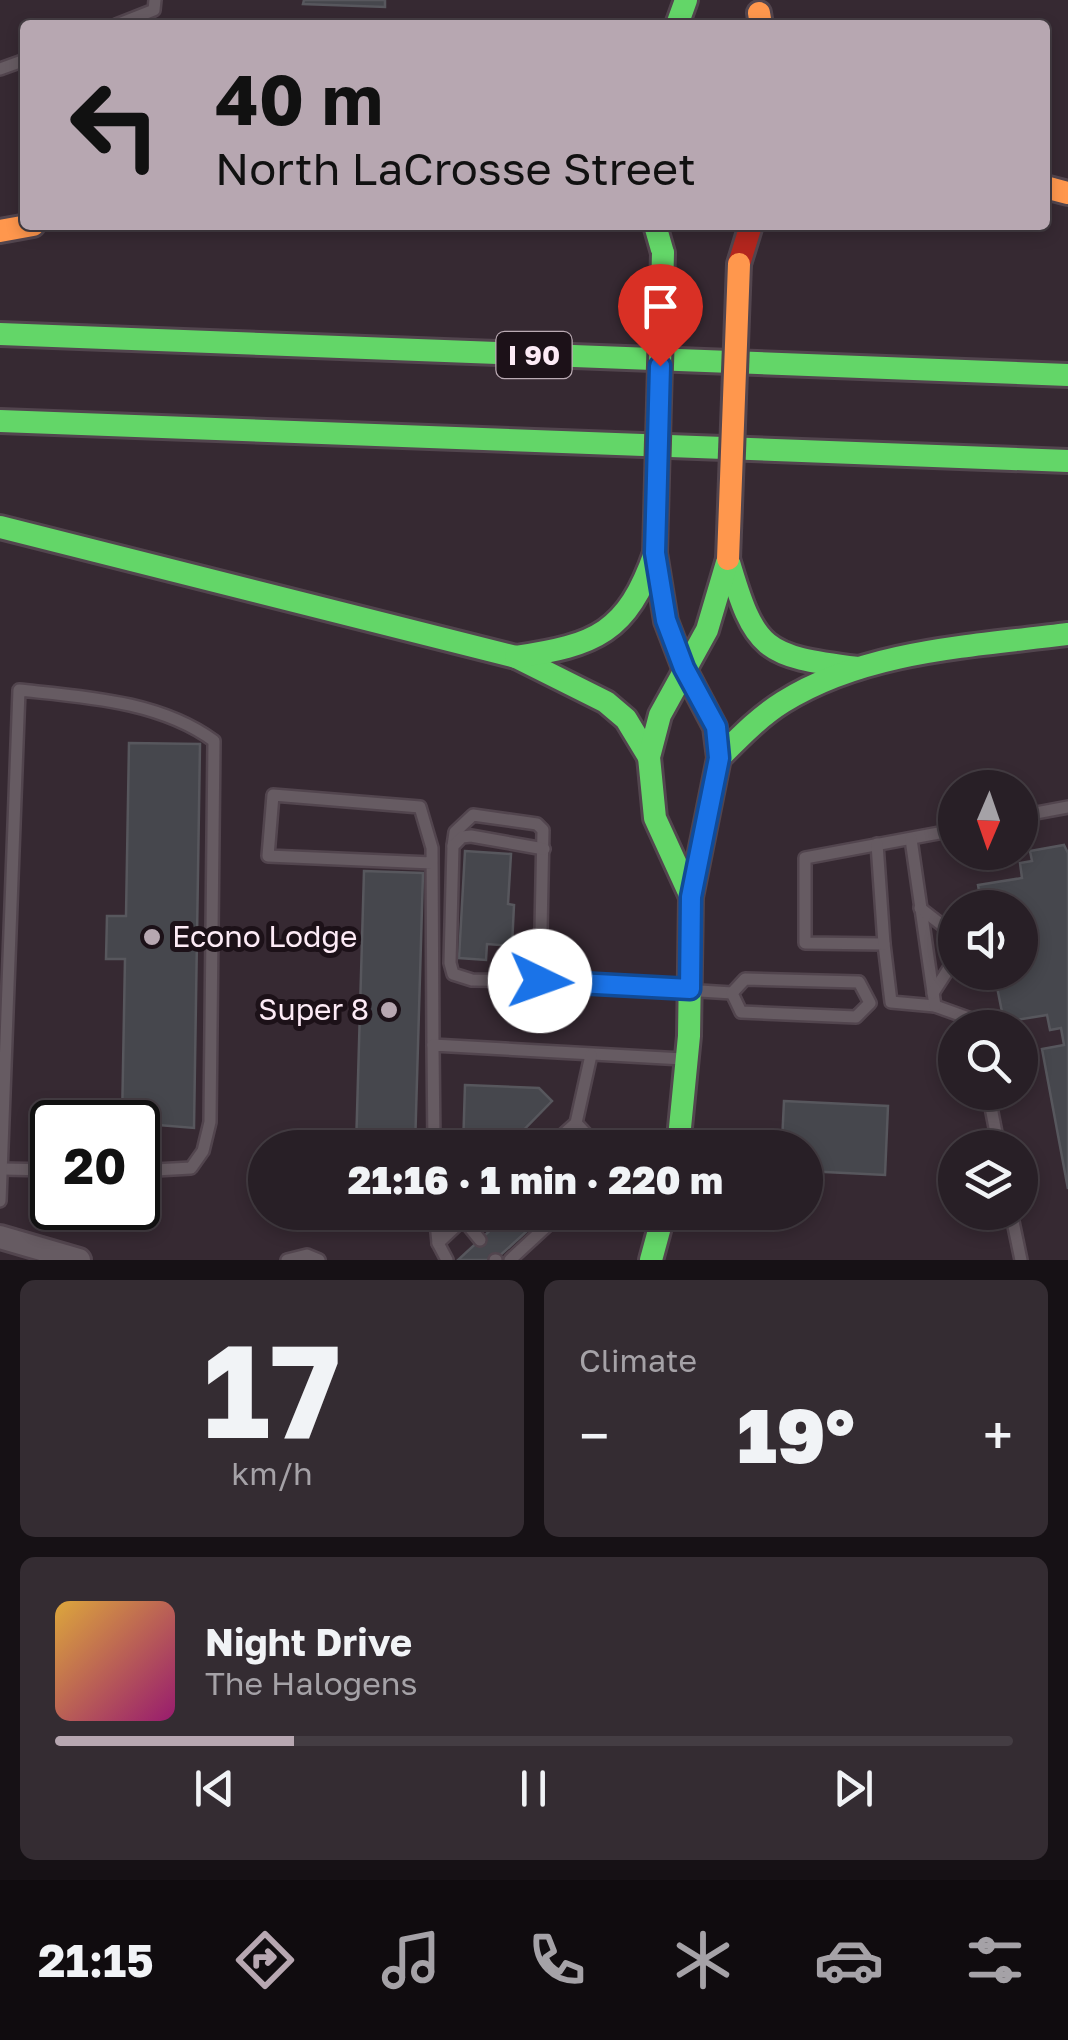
<!DOCTYPE html>
<meta charset="utf-8">
<style>
body{margin:0;font-family:"Golos Text",sans-serif;background:#342c32;color:#f1f3f6;height:100vh;display:flex;flex-direction:column;font-size:38px;white-space:nowrap}
*{box-sizing:border-box;margin:0}
p{font-size:32px;color:#a5a2a7}
.icon{flex:none;width:55px;height:55px;fill:none;stroke:currentColor;stroke-width:2;stroke-linecap:round;stroke-linejoin:round}
.map{position:relative;height:1260px;overflow:hidden}
.details{display:flex;flex-direction:column;gap:20px;padding:20px;background:#161115;flex:1}
.details>*{flex:none}
.banner{position:absolute;left:20px;top:20px;width:1030px;height:210px;border-radius:10px;box-shadow:0 5px 15px #0003,0 0 0 2px #443d43;background:#b7a7b1;color:#111;overflow:hidden}
.needle{width:65px;rotate:182deg}
.buttons{position:absolute;left:938px;top:770px;display:grid;gap:20px}
.buttons a{display:grid;place-items:center;width:100px;height:100px;border-radius:50%;background:#281f26;box-shadow:0 5px 15px #0003,0 0 0 2px #443d43;font-size:50px}
.speed{position:absolute;left:30px;top:1100px;display:flex;gap:20px;font-size:50px;font-weight:700;text-align:center}
.speed>*{display:grid;place-content:center;width:130px;height:130px;border-radius:50%;background:#281f26;box-shadow:0 5px 15px #0003,0 0 0 2px #443d43;line-height:1}
.speed .limit{border:5px solid #111;border-radius:15px;background:#fff;color:#111}
.pin{position:absolute;display:grid;place-items:center;width:85px;height:85px;color:#fff;margin:-102px -42px;border-radius:50% 50% 50% 0;rotate:-45deg;box-shadow:0 0 10px #0007}
.pin .icon{rotate:45deg}
.me{position:absolute;width:110px;margin:-55px;rotate:93deg;stroke-linejoin:round;filter:drop-shadow(0 0 8px #0008)}
.turn{display:flex;align-items:center;gap:35px;height:210px;padding:0 30px;font-size:45px}
.turn .icon{width:130px;height:130px;stroke-width:2.5}
.turn b{display:block;font-size:70px;line-height:85px}
.big{font-size:75px;font-weight:800;line-height:1.1}
.details .tile{flex:1;display:flex;flex-direction:column;justify-content:center;gap:15px;min-width:0;padding:0 35px;border-radius:15px;background:#342c32}
.details .dial{align-items:center;gap:0}
.dial b{font-size:130px;line-height:1}
.song{display:flex;align-items:center;gap:30px}
.cover{width:120px;height:120px;border-radius:15px;background:linear-gradient(135deg,hsl(40 70% 55%),hsl(320 70% 35%))}
.played{height:10px;border-radius:5px;background:linear-gradient(90deg,#b7a7b1 25%,#443d43 25%)}
.keys{display:flex;justify-content:space-around;direction:ltr}
.heat{display:flex;justify-content:space-between;align-items:center;font-size:55px;direction:ltr}
.details .tiles{flex:1;display:grid;gap:20px;grid-template-columns:1fr 1fr}
.tile:last-child{grid-column:span 2}
.trip{position:absolute;left:248px;top:1130px;width:575px;height:100px;border-radius:50px;background:#281f26;box-shadow:0 5px 15px #0003,0 0 0 2px #443d43;font-weight:800;line-height:100px;text-align:center}
.menu{display:flex;height:160px;justify-content:space-around;align-items:center;background:#100c0f;color:#a5a2a7}
.menu .icon{width:70px;height:70px}
.menu .selected{color:#b7a7b1}
.menu b{font-size:45px;color:#f1f3f6}
.map>svg:first-child{display:block}
.building{fill:#46474d;stroke:#57575d;stroke-width:2.5}
.lines{fill:none;stroke-linecap:round;stroke-linejoin:round}
.lane-casing{stroke:#52454e;stroke-width:16}
.street-casing{stroke:#52454e;stroke-width:28}
.fast-casing{stroke:#52454e;stroke-width:28}
.slow-casing{stroke:#52454e;stroke-width:28}
.jam-casing{stroke:#52454e;stroke-width:28}
.lane{stroke:#665b62;stroke-width:11}
.street{stroke:#665b62;stroke-width:22}
.fast{stroke:#63d668;stroke-width:22}
.slow{stroke:#ff974d;stroke-width:22}
.jam{stroke:#b3261e;stroke-width:22}
.fast-bridge-casing{stroke:#52454e;stroke-width:28;stroke-linecap:butt}
.slow-bridge-casing{stroke:#52454e;stroke-width:28;stroke-linecap:butt}
.fast-bridge{stroke:#63d668;stroke-width:22}
.slow-bridge{stroke:#ff974d;stroke-width:22}
.route-casing{stroke:#114b97;stroke-width:25}
.route{stroke:#1a73e8;stroke-width:18}
.poi-dot{fill:#b7a7b1;stroke:#1c1118;stroke-width:4}
.labels{text-anchor:middle;stroke-width:10;stroke-linejoin:round;paint-order:stroke}
.shield{fill:#1c1118;stroke:#baaab3;stroke-width:2.5}
.shield-label{font-size:28px;font-weight:bold;fill:#fdebf6}
.poi-label{font-size:30px;fill:#fdebf6;stroke:#1c1118;text-anchor:start}
</style>
<div class="map">
<svg width="1068" height="1260" viewBox="0 0 1068 1260">
<rect width="100%" height="100%" fill="#362932"/>
<g class="building">
<polygon points="304,0 385,0 385,7 303,4"/>
<polygon points="129,743 200,744 194,1128 122,1122 125,959 106,959 107,916 126,916"/>
<polygon points="1064,845 1068,853 1068,1189 1042,1049 1064,1045 1061,1028 1050,1030 1047,1015 1004,1022 994,972 1020,972 1020,908 982,908 978,885 1022,878 1020,863 1032,861 1030,851"/>
<polygon points="465,851 511,854 508,904 514,905 512,946 487,944 486,960 459,958"/>
<polygon points="364,871 423,873 415,1148 356,1148"/>
<polygon points="465,1085 539,1088 552,1101 506,1148 463,1148"/>
<polygon points="784,1101 888,1106 885,1175 805,1171 803,1143 782,1142"/>
<polygon points="510,1212 548,1212 495,1260 458,1260"/>
</g>
<g class="lines">
<g class="lane-casing">
<g id="lane">
<polyline points="116,25 154,10 155,0"/>
<polyline points="0,69 25,60"/>
<polyline points="1020,816 1068,807"/>
<polyline points="955,830 805,858 805,943 884,944 891,1002 935,1006 974,1020 975,1028"/>
<polyline points="911,839 935,1006"/>
<polyline points="877,844 884,944"/>
<polyline points="453,846 455,832 473,815 537,824 543,830 540,981 732,993"/>
<polyline points="432,863 268,856 273,795 420,807 432,848 433,1045"/>
<polyline points="920,908 951,932"/>
<polygon points="745,979 859,982 870,1003 856,1017 741,1012 732,993"/>
<polyline points="540,981 472,980 453,974 450,963 453,846 462,837 471,836 544,849"/>
<polyline points="933,993 955,959"/>
<polyline points="988,1092 999,1148"/>
<polyline points="576,1123 599,1148"/>
<polyline points="434,1148 433,1045 683,1059"/>
<polyline points="548,1148 576,1123 591,1055"/>
<polyline points="2,1169 52,1170"/>
<path d="M0 1201 19 690C85 697 160 701 214 741L210 1122 203 1151 191 1168 138 1171"/>
<polyline points="435,1212 438,1243 447,1260"/>
<polyline points="505,1212 507,1215"/>
<polyline points="1011,1212 1021,1260"/>
<polyline points="463,1219 480,1240"/>
<polyline points="438,1243 471,1212"/>
<polyline points="287,1260 307,1255 319,1260"/>
<polyline points="495,1260 496,1260"/>
<polyline points="510,1260 562,1212"/>
</g>
</g>
<g class="street-casing">
<polyline id="street" points="0,1237 79,1260"/>
</g>
<g class="fast-casing">
<g id="fast">
<polyline points="677,25 686,0"/>
<polyline points="655,225 663,253"/>
<polyline points="0,334 1068,375"/>
<polyline points="0,421 1068,461"/>
<polyline points="0,527 516,657 606,702 626,719 649,757"/>
<polyline points="655,553 666,621 684,668 715,727 719,758 691,897 689,1036 678,1148"/>
<path d="M728 559C755 651 763 656 858 668"/>
<path d="M516 657C596 645 627 633 655 553"/>
<path d="M719 758C739 738 759 717 783 702 866 650 974 646 1068 634"/>
<polyline points="691,897 655,818 649,757 660,715 707,630 728,559"/>
<polyline points="651,1260 664,1212"/>
</g>
</g>
<g class="slow-casing">
<g id="slow">
<polyline points="759,13 761,25"/>
<polyline points="1045,187 1068,193"/>
<polyline points="0,231 33,225"/>
</g>
</g>
<g class="jam-casing">
<polyline id="jam" points="739,264 751,225"/>
</g>
<use href="#lane" class="lane"/>
<use href="#street" class="street"/>
<use href="#fast" class="fast"/>
<use href="#slow" class="slow"/>
<use href="#jam" class="jam"/>
<g class="fast-bridge-casing">
<polyline id="fast-bridge" points="655,553 663,253"/>
</g>
<g class="slow-bridge-casing">
<polyline id="slow-bridge" points="728,559 739,264"/>
</g>
<use href="#fast-bridge" class="fast-bridge"/>
<use href="#slow-bridge" class="slow-bridge"/>
</g>
<g class="lines">
<g class="route-casing">
<polyline id="route" points="540,981 690,989 691,897 719,758 716,727 684,668 666,620 655,553 660,366"/>
</g>
<use href="#route" class="route"/>
</g>
<g class="poi-dot">
<circle cx="152" cy="937" r="10"/>
<circle cx="389" cy="1010" r="10"/>
</g>
<g class="labels">
<rect class="shield" x="496.5" y="332" width="75" height="46" rx="8"/>
<g class="shield-label">
<text x="534" y="365">I 90</text>
</g>
<g class="poi-label">
<text x="172" y="947">Econo Lodge</text>
<text x="369" y="1020" text-anchor="end">Super 8</text>
</g>
</g>
</svg>
<div class="buttons">
<a><svg class="needle" viewBox="-14 -14 28 28"><path d="M0-13l5 13h-10z" fill="#e53935"/><path d="M0 13l5-13h-10z" fill="#a5a2a7"/></svg></a>
<a><svg class="icon" aria-label="sound" viewBox="0 0 24 24"><path d="M4 9h4l5-4v14l-5-4H4zM17 9q2 3 0 6"/></svg></a>
<a><svg class="icon" aria-label="search" viewBox="0 0 24 24"><circle cx="10" cy="10" r="6"/><path d="M15 15l6 6"/></svg></a>
<a><svg class="icon" aria-label="layers" viewBox="0 0 24 24"><path d="M12 4l9 5-9 5-9-5zM3 14l9 5 9-5"/></svg></a>
</div>
<div class="speed"><div class="limit">20</div></div>
<div class="pin" style="left:660px;top:366px;background:#d93025"><svg class="icon" aria-label="arrive" viewBox="0 0 24 24"><path d="M6 21V4h12l-3 4 3 4H6"/></svg></div>
<svg class="me" style="left:540px;top:981px" viewBox="-20 -20 40 40"><circle r="19" fill="#fff"/><path d="M0-13L10 11 0 6-10 11z" fill="#1a73e8"/></svg>
<div class="trip">21:16 · 1 min · 220 m</div>
<div class="banner">
<div class="turn"><svg class="icon" aria-label="left" viewBox="0 0 24 24"><path d="M17 20v-9H6M10 6l-5 5 5 5"/></svg><div><b>40 m</b>North LaCrosse Street</div></div>
</div>
</div>
<section class="details">
<div class="tiles">
<div class="tile dial"><b>17</b><p>km/h</p></div>
<div class="tile"><p>Climate</p>
<div class="heat"><a>−</a><b class="big">19°</b><a>+</a></div>
</div>
<div class="tile">
<div class="song"><i class="cover"></i><div><b>Night Drive</b><p>The Halogens</p></div></div>
<div class="played"></div>
<div class="keys"><svg class="icon" aria-label="previous" viewBox="0 0 24 24"><path d="M18 5L8 12l10 7zM5 5v14"/></svg><svg class="icon" aria-label="pause" viewBox="0 0 24 24"><path d="M8 5v14M16 5v14"/></svg><svg class="icon" aria-label="next" viewBox="0 0 24 24"><path d="M6 5l10 7-10 7zM19 5v14"/></svg></div>
</div>
</div>
</section>
<nav class="menu">
<b>21:15</b>
<svg class="icon selected" aria-label="directions" viewBox="0 0 24 24"><path d="M12 3l9 9-9 9-9-9zM9 14v-3h6M13 9l2 2-2 2"/></svg>
<svg class="icon" aria-label="music" viewBox="0 0 24 24"><path d="M9 18V5l10-2v13"/><circle cx="6" cy="18" r="3"/><circle cx="16" cy="16" r="3"/></svg>
<svg class="icon" aria-label="phone" viewBox="0 0 24 24"><path d="M5 4h4l2 5-3 2q2 4 5 5l2-3 5 2v4C11 20 4 13 5 4z"/></svg>
<svg class="icon" aria-label="climate" viewBox="0 0 24 24"><path d="M12 3v18M4 7l16 10M4 17L20 7"/></svg>
<svg class="icon" aria-label="car" viewBox="0 0 24 24"><path d="M5 17H2v-5l4-1 3-4h7l3 4 3 1v5h-3M9 17h6M6 11h13"/><circle cx="7" cy="17" r="2"/><circle cx="17" cy="17" r="2"/></svg>
<svg class="icon" aria-label="filters" viewBox="0 0 24 24"><path d="M4 7h16M4 17h16"/><circle cx="9" cy="7" r="2"/><circle cx="15" cy="17" r="2"/></svg>
</nav>
